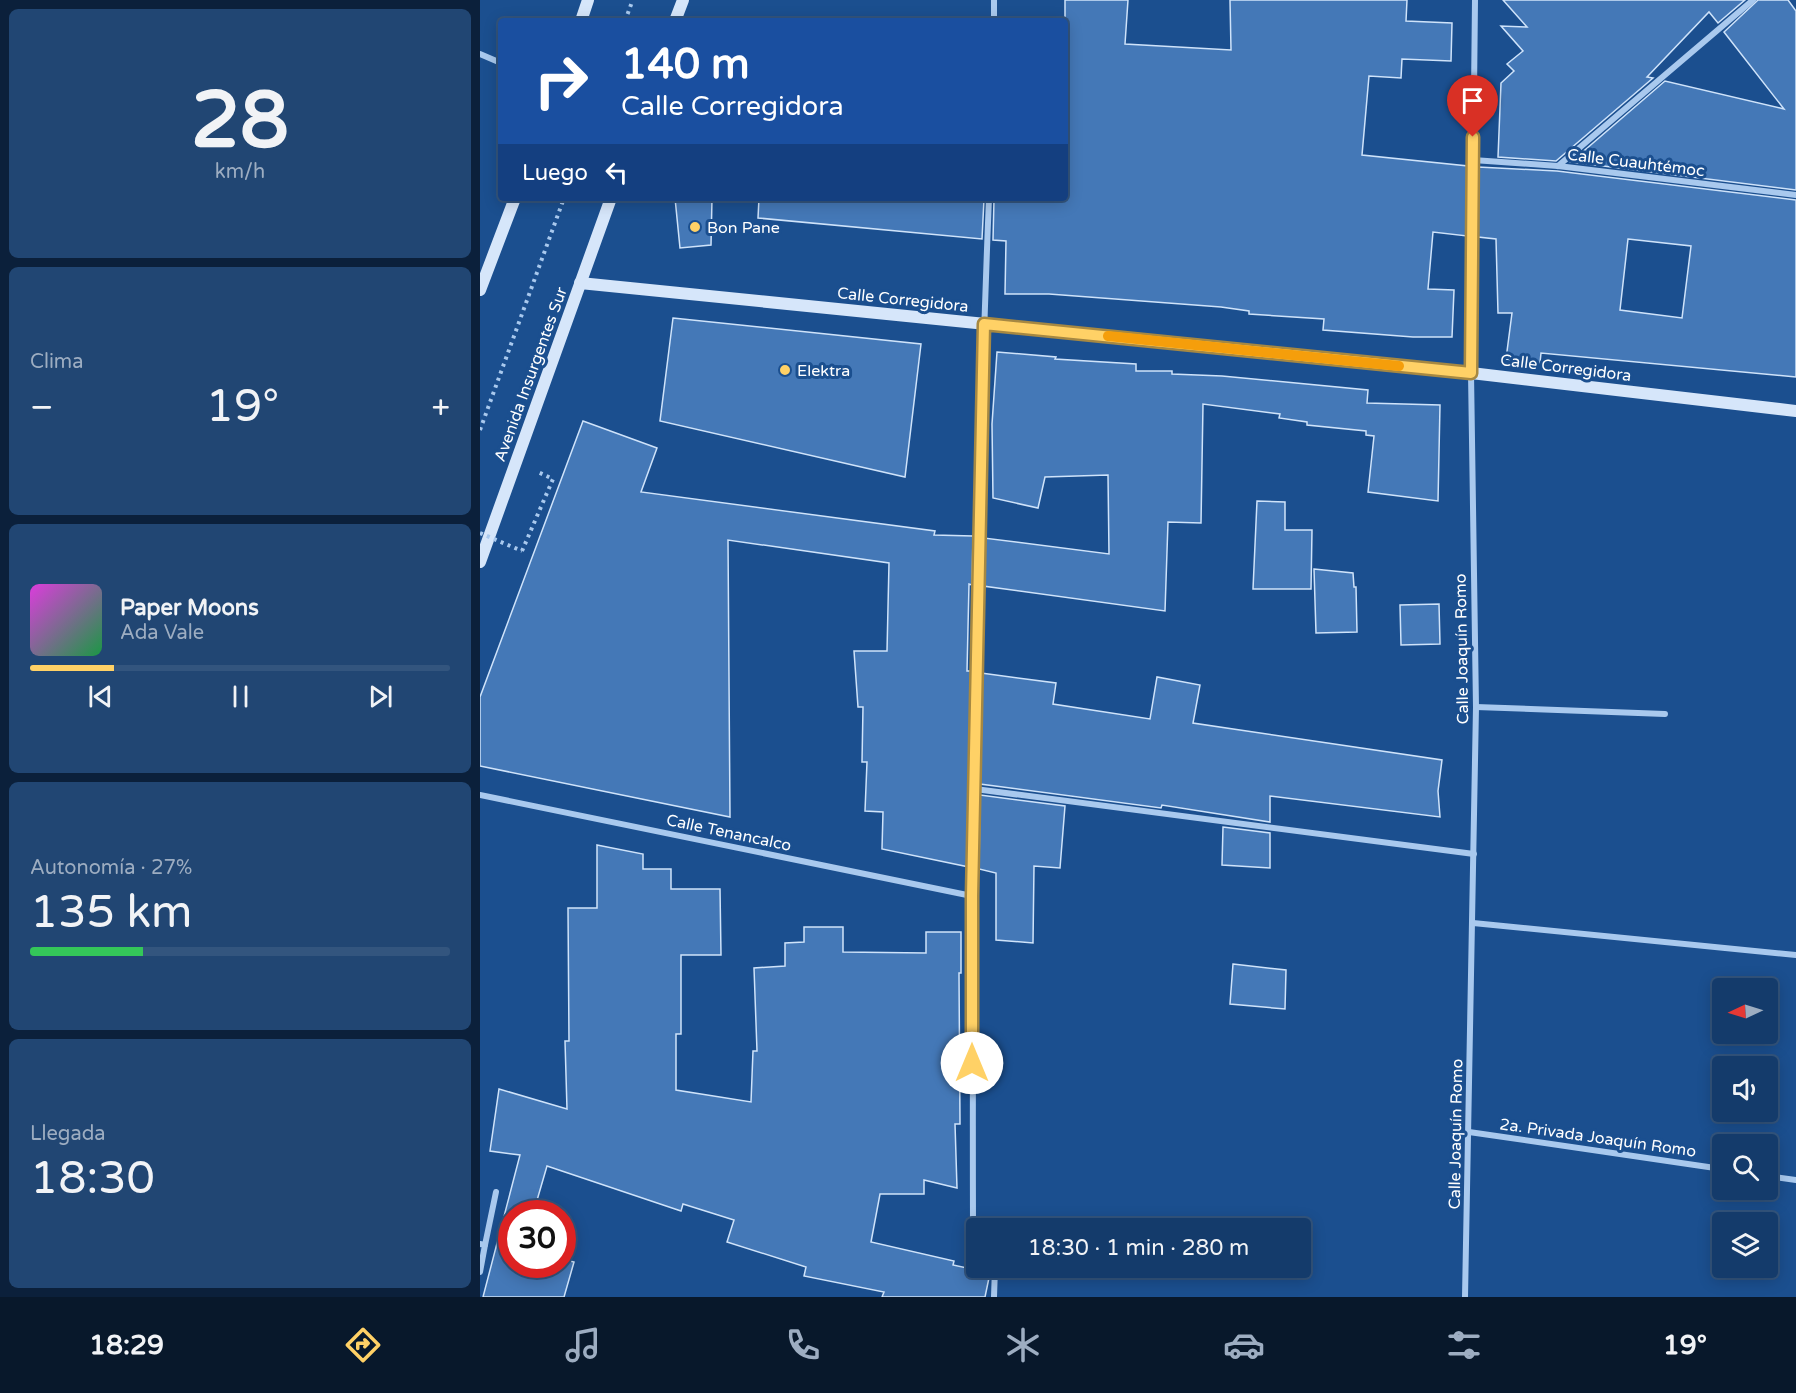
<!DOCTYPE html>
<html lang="es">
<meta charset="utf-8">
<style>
body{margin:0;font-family:"Varela Round",sans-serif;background:#214673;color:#f1f3f6;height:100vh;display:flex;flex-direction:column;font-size:22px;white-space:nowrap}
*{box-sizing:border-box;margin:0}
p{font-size:20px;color:#9dadc1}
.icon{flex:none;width:33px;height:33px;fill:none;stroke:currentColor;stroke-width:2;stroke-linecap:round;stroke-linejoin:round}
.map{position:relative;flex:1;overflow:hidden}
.side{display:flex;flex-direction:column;gap:9px;padding:9px;background:#0b203b;width:480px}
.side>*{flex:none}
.top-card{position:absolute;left:18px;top:18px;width:570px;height:183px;border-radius:6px;box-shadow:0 3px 15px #0003,0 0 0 2px #33557e;background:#1a4fa0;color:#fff;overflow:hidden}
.needle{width:39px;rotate:266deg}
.controls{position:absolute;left:1232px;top:978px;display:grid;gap:12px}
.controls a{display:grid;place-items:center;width:66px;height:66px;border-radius:6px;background:#143b6b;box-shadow:0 3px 15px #0003,0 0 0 2px #33557e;font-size:30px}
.speed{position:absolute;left:18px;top:1200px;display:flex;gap:12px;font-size:30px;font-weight:700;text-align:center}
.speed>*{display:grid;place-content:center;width:78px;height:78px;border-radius:50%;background:#143b6b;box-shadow:0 3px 15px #0003,0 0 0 2px #33557e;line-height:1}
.speed .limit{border:9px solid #d22;background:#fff;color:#111}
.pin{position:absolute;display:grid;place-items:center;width:51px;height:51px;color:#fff;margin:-62px -26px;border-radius:50% 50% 50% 0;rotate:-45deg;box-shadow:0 0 6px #0007}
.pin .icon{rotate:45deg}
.me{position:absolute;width:66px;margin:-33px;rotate:0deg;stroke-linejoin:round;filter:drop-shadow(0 0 4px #0008)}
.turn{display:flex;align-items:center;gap:21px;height:126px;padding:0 24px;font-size:27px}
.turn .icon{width:78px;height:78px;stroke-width:2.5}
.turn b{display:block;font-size:42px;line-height:51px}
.then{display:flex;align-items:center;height:57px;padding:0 24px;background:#0003;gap:12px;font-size:22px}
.big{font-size:45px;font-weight:600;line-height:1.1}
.side .widget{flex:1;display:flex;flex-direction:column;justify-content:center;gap:9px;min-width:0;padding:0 21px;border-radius:9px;background:#214673}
.side .dial{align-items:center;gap:0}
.dial b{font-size:78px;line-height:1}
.song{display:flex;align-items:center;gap:18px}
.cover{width:72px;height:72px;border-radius:9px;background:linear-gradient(135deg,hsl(300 70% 55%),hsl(140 70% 35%))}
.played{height:6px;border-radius:3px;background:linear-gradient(90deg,#ffd166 20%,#33557e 20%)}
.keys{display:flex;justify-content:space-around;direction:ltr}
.heat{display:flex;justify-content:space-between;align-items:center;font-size:33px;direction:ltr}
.charge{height:9px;border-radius:4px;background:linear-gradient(90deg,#34c759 27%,#33557e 0)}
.trip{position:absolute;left:486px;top:1218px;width:345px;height:60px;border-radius:6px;background:#143b6b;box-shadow:0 3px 15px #0003,0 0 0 2px #33557e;font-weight:600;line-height:60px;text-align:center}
.tabs{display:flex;height:96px;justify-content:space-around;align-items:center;background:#08182b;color:#9dadc1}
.tabs .icon{width:42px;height:42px}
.tabs .on{color:#ffd166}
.tabs b{font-size:27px;color:#f1f3f6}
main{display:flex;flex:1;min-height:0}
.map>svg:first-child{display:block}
.building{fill:#4478b7;stroke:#cfe3fa;stroke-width:1.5;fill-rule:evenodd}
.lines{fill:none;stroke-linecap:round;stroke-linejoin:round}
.path{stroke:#a9c9ee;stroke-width:4;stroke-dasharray:3 4.5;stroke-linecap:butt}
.street{stroke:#a9c9ee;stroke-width:6}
.secondary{stroke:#d6e6fa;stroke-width:12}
.path-bridge{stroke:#a9c9ee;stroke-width:4;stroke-dasharray:3 4.5;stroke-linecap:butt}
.route-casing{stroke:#a68842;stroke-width:15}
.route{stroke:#ffd166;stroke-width:10}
.slow{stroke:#f59e0b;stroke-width:10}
.poi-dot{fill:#ffd166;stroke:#1b4f8f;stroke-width:2}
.labels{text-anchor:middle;stroke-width:6;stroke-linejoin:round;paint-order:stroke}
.street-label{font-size:16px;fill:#fff;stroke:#1b4f8f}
.poi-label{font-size:16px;fill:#fff;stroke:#1b4f8f;text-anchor:start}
</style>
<main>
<section class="side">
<div class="widget dial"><b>28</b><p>km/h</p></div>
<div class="widget"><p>Clima</p>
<div class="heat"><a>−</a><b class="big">19°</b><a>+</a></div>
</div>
<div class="widget">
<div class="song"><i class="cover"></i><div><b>Paper Moons</b><p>Ada Vale</p></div></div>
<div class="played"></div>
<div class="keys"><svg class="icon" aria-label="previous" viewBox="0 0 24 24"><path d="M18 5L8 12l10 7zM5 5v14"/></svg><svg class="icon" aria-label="pause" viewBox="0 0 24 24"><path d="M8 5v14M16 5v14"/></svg><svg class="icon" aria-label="next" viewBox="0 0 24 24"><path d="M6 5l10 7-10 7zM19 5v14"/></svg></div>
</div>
<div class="widget"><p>Autonomía · 27%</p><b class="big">135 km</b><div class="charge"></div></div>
<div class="widget"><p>Llegada</p><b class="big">18:30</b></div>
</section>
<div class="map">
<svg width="1316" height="1297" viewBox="0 0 1316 1297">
<rect width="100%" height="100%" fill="#1b4f8f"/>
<g class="building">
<polygon points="585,0 648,0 645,44 751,50 750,0 927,0 926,21 972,23 971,61 922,59 921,78 889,76 882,155 988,166 987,236 953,232 948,289 974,290 972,337 933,337 843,330 844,319 769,314 769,311 741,307 569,294 525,294 526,241 513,240 514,199 585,200"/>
<polygon points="1023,0 1265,0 1238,23 1229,12 1167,77 1173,78 1076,161 1018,157 1021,83 1034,71 1027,64 1043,51 1021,26 1047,27"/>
<polygon points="1278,0 1308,0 1316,11 1316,190 1091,162 1185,81 1304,109 1244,32"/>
<path d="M998 167 1077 171 1316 200V377L1061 353 1060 363 1026 359 1032 313H1018L1016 239 998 237ZM1148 239 1211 246 1202 318 1140 310Z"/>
<polygon points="195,198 232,198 231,245 200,248"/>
<polygon points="279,198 504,199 502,239 278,218"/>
<polygon points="193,318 441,344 425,477 180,421"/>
<polygon points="517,352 576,357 575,359 656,364 656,371 692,371 692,374 742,376 888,390 887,403 960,405 958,501 888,492 894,436 886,435 886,431 827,425 827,422 799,418 800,414 723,404 721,523 688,522 685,611 503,586 504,538 629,554 628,475 565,477 558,508 513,498 512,424"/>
<polygon points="103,421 177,448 161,492 455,531 454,535 493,536 492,585 489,584 487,671 491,671 489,867 402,849 403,812 385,811 387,762 382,762 383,707 378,707 374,651 407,651 409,563 248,540 250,817 0,766 0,697"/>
<polygon points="777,501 805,502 805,530 832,530 831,589 773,589"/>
<polygon points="834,569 873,573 874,587 876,587 877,632 836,633"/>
<polygon points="959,604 960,644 921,645 920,605"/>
<polygon points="501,673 576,683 573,704 670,719 677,677 720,685 713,723 962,760 958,791 960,817 790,796 790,822 682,805 681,808 500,784"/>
<polygon points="500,795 585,806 580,868 554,866 553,943 516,940 516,873 499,869"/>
<polygon points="743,827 790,833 790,868 742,865"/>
<polygon points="117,845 163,854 163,869 191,869 191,889 240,889 241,955 201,955 201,1034 196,1034 196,1090 271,1102 273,1051 277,1051 274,968 305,966 305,943 324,942 324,927 363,927 363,952 446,953 446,932 481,932 481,973 479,973 480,1124 475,1124 477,1188 444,1180 444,1194 400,1194 391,1242 474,1261 473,1265 510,1273 505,1297 402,1297 404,1292 324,1276 326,1267 247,1242 254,1220 203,1204 201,1211 67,1166 53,1214 32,1214 32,1264 82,1264 82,1259 94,1262 84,1297 3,1297 40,1155 10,1151 19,1089 87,1109 85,1041 89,1041 88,908 117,908"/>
<polygon points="753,964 806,970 805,1009 750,1004"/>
</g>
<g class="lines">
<g class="path">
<polyline points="145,21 152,2"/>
<polyline points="0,430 84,198"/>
<polyline points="42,551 73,479 58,472"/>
</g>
<g class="street">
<polyline points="514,21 514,0"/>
<polyline points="0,54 21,63"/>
<polyline points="993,160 1078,166 1316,195"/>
<polyline points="1078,166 1273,0"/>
<polyline points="996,707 1185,714"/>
<polyline points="495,789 994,854"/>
<polyline points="0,795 492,896"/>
<polyline points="993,923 1316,955"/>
<polyline points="989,1132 1242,1169"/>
<polyline points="1287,1176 1316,1180"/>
<path d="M496 1236 493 1231C492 887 495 542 509 198"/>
<polyline points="0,1244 5,1245 0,1272"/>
<polyline points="5,1245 16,1192"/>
<polyline points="514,1297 515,1268"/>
<polyline points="985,1297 996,707 991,373 995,0"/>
</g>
<g class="secondary">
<polyline points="101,21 108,0"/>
<polyline points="195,21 203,0"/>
<polyline points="100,283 991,373 1316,411"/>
<polyline points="0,290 35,198"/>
<polyline points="0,562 131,198"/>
</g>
<polyline class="path-bridge" points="0,533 42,551"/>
</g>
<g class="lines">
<g class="route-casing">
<polyline id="route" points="492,1063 492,896 504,324 991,373 993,137"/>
</g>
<use href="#route" class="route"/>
<polyline class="slow" points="628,336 919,366"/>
</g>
<g class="poi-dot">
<circle cx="215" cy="227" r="6"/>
<circle cx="305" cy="370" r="6"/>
</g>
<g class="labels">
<g class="street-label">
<text transform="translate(1156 162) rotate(7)" y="6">Calle Cuauhtémoc</text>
<text transform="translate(423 299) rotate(6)" y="6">Calle Corregidora</text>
<text transform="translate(1086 367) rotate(7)" y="6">Calle Corregidora</text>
<text transform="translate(50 374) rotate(-70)" y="6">Avenida Insurgentes Sur</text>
<text transform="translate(981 649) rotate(-91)" y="6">Calle Joaquín Romo</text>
<text transform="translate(249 832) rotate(12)" y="6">Calle Tenancalco</text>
<text transform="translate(975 1134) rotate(-89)" y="6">Calle Joaquín Romo</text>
<text transform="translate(1118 1137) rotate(8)" y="6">2a. Privada Joaquín Romo</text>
</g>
<g class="poi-label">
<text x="227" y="233">Bon Pane</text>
<text x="317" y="376">Elektra</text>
</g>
</g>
</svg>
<div class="controls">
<a><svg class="needle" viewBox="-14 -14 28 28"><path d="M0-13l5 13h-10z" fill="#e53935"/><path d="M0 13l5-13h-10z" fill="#9dadc1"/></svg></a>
<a><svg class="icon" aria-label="sound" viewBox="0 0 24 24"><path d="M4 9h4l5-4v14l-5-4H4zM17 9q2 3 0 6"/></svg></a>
<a><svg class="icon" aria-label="search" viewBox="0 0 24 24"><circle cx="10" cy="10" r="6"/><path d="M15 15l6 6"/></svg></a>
<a><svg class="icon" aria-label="layers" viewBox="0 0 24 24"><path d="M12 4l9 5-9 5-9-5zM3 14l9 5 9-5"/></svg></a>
</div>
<div class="speed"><div class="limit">30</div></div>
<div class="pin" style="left:993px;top:137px;background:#d93025"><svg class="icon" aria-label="arrive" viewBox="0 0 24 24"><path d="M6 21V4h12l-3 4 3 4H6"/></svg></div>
<svg class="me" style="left:492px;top:1063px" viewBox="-20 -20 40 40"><circle r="19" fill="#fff"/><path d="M0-13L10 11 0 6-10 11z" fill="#ffd166"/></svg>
<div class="trip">18:30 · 1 min · 280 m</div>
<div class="top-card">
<div class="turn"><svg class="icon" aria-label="right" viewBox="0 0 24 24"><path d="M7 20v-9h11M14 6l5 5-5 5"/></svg><div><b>140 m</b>Calle Corregidora</div></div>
<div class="then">Luego<svg class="icon" aria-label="left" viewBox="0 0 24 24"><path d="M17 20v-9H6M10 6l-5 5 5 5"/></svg></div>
</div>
</div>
</main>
<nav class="tabs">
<b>18:29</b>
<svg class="icon on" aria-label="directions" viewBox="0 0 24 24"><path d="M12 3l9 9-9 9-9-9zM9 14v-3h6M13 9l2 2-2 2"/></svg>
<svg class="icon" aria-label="music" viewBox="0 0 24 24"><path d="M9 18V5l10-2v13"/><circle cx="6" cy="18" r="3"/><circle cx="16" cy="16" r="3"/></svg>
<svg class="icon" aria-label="phone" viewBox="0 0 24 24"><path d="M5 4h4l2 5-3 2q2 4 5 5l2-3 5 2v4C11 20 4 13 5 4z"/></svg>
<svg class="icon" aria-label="climate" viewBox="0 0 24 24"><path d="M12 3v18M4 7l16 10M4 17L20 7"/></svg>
<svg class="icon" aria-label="car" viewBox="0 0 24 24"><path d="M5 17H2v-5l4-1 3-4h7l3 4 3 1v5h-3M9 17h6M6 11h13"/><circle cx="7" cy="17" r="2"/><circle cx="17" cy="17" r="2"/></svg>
<svg class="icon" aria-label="filters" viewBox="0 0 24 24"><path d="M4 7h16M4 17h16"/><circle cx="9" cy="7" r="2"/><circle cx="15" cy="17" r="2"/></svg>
<b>19°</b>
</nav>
